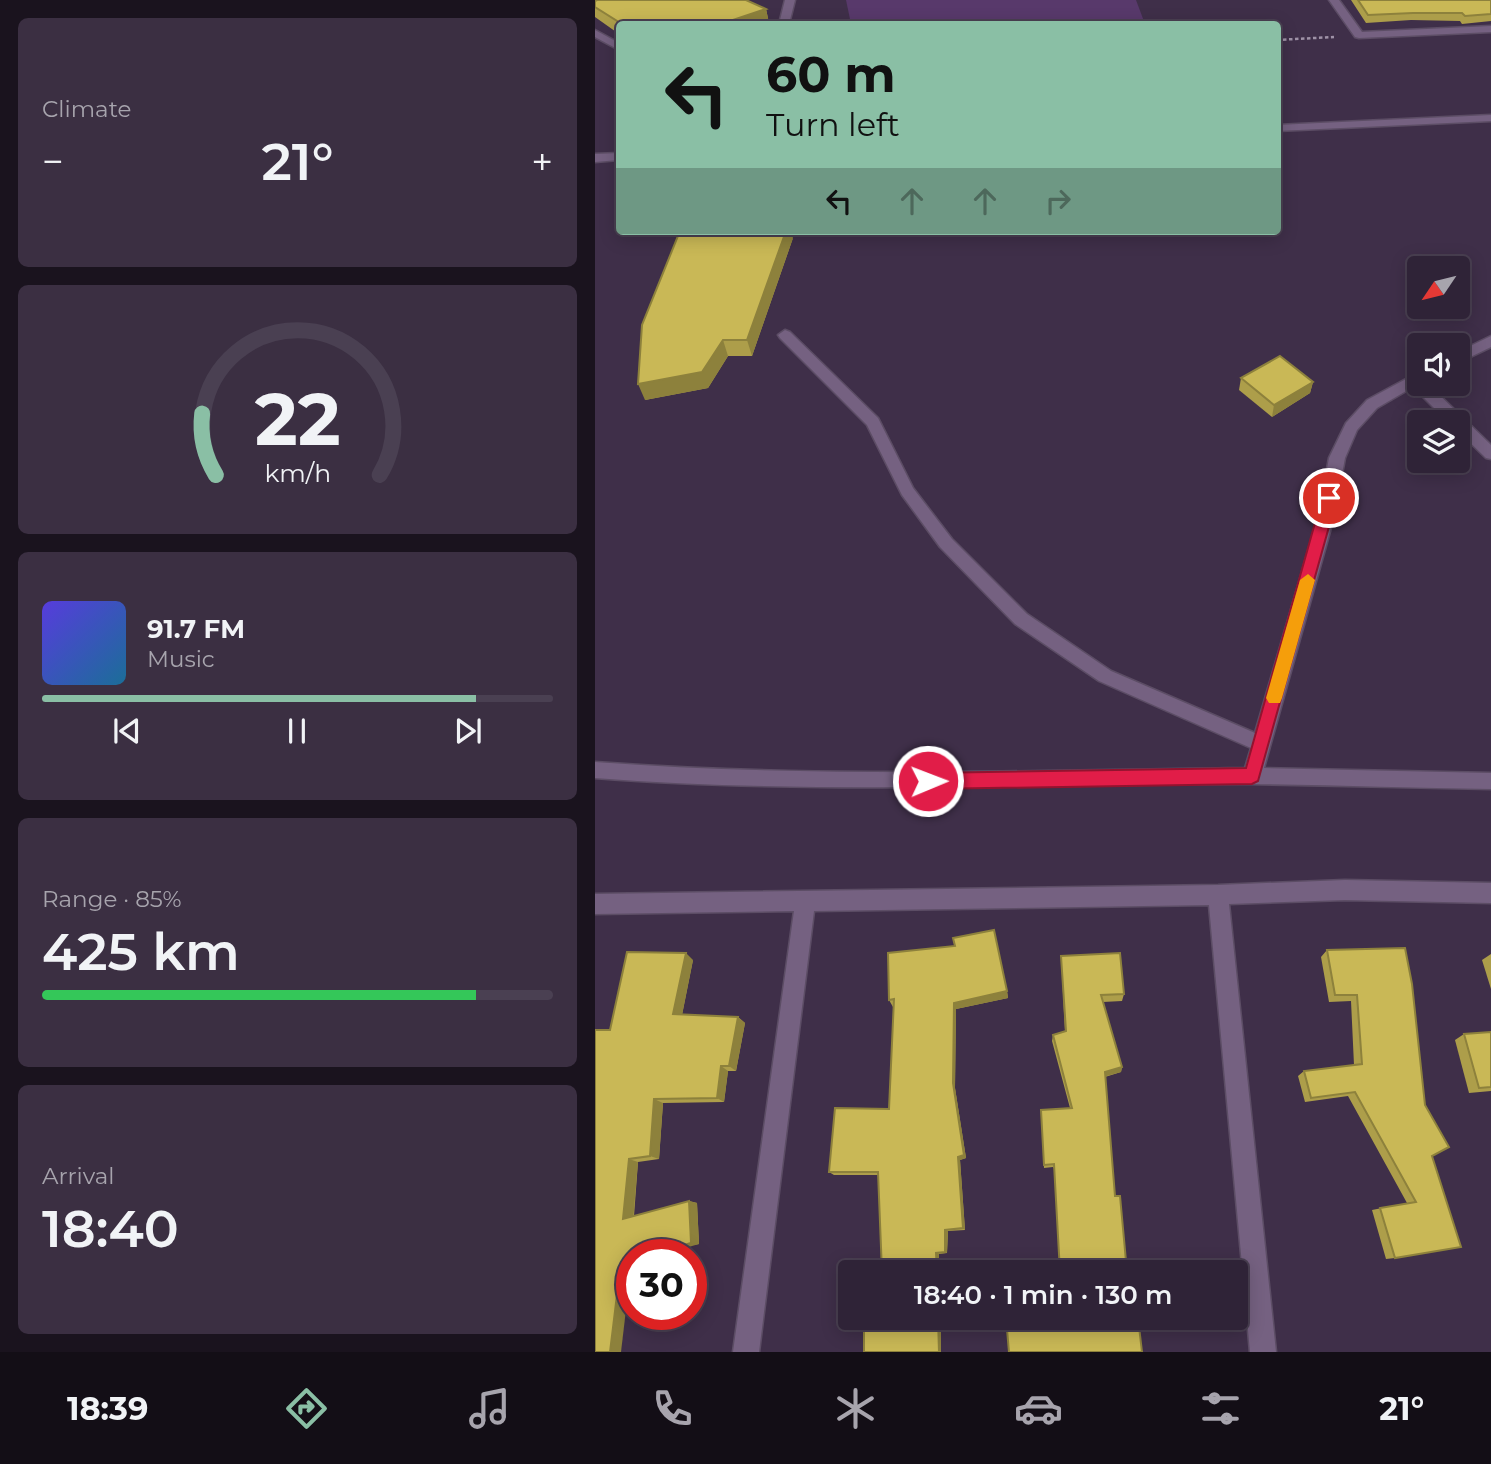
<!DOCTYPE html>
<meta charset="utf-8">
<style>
body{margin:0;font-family:Montserrat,sans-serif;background:#3b2f42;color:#f1f3f6;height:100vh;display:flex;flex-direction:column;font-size:26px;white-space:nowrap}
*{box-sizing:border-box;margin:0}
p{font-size:23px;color:#a7a4ad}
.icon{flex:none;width:38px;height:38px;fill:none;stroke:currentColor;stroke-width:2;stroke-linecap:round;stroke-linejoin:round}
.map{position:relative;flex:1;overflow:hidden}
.drawer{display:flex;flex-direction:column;gap:18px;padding:18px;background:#1a131e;width:595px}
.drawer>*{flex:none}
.top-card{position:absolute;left:21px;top:21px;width:665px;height:214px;border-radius:7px;box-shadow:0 4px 18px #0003,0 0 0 2px #4a4052;background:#8abfa5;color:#111;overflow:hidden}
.needle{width:46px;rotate:235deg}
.controls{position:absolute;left:812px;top:256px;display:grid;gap:14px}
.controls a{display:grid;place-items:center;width:63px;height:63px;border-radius:7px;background:#2f2337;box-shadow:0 4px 18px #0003,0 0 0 2px #4a4052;font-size:35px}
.speed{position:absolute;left:21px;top:1239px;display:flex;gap:14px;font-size:35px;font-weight:700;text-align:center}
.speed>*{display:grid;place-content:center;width:91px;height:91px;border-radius:50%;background:#2f2337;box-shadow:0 4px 18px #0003,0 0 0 2px #4a4052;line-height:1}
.speed .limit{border:10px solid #d22;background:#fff;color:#111}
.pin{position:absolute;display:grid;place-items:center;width:60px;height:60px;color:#fff;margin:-30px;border:4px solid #fff;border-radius:50%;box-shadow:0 2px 7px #0007}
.me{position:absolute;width:77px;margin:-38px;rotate:89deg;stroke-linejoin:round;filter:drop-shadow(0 0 5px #0008)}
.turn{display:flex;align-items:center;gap:24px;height:147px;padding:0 35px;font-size:32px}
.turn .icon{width:91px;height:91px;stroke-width:2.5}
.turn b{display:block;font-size:49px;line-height:60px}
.lanes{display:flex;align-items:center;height:66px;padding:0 35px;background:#0003;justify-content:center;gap:35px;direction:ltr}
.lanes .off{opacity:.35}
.big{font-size:52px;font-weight:600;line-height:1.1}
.drawer .card{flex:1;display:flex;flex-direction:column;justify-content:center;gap:10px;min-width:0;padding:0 24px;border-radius:10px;background:#3b2f42}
.drawer .dial{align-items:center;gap:0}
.dial svg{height:182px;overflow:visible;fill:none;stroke:#4a4052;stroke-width:7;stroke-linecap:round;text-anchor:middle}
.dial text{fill:#f1f3f6;stroke:none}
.song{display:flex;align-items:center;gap:21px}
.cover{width:84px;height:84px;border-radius:10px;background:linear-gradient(135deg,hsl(250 70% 55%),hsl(200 70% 35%))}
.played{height:7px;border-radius:4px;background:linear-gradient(90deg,#8abfa5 85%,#4a4052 85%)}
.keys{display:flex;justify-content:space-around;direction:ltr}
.heat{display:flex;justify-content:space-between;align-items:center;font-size:38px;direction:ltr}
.charge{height:10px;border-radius:5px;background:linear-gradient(90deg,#34c759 85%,#4a4052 0)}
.trip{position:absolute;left:243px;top:1260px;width:410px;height:70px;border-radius:7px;background:#2f2337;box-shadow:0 4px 18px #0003,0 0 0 2px #4a4052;font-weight:600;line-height:70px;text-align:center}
.tab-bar{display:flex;height:112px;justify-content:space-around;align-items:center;background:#130e16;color:#a7a4ad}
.tab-bar .icon{width:49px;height:49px}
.tab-bar .current{color:#8abfa5}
.tab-bar b{font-size:32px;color:#f1f3f6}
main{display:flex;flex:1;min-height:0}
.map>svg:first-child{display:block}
.green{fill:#58396b}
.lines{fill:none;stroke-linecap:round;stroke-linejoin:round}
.service-casing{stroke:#5c4d65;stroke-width:3}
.minor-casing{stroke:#5c4d65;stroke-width:3}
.tertiary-casing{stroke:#5c4d65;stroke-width:3}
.path{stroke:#9f92a7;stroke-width:2.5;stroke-dasharray:3.5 2.5;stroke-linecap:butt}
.service{fill:#756181;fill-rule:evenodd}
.minor{fill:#756181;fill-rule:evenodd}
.tertiary{fill:#756181;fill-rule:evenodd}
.wall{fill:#ad9e4a}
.shaded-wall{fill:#8d813c}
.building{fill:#c9b856;stroke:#8d813c;stroke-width:2}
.route{fill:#e11d48;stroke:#92132f;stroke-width:2}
.slow{fill:#f59e0b}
</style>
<main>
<section class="drawer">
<div class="card"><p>Climate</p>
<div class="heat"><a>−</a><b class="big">21°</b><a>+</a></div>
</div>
<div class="card dial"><svg viewBox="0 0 100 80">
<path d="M14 69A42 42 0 1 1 86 69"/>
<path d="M14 69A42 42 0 0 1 8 42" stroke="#8abfa5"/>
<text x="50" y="56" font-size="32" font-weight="700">22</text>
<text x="50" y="72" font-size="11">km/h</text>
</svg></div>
<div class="card">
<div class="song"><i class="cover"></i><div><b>91.7 FM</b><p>Music</p></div></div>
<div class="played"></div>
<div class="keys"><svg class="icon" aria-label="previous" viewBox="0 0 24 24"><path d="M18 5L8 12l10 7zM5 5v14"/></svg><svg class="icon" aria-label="pause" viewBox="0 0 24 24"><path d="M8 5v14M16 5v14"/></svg><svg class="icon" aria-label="next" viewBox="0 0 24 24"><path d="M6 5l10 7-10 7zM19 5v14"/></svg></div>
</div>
<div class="card"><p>Range · 85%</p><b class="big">425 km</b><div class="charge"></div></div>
<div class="card"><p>Arrival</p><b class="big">18:40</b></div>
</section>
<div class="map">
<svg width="896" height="1352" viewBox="0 0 896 1352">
<rect width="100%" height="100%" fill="#3f2f49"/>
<polygon class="green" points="251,0 541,0 550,24 256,24"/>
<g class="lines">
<g class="service-casing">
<g id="service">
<polygon points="190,0 200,0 194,24 184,24"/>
<polygon points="0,30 24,43 24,50 0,37"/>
</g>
</g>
<g class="minor-casing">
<g id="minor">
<polygon points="734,0 744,0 767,32 896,26 896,32 764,38 760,37"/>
<path d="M190 330 195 332 283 418 318 488 357 539 432 614 516 671 660 733 723 517 734 458 751 423 772 400 824 372V383H832L896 445V459L891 458 863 431V422H853L818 387 782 408 762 430 750 458 739 517 669 768 896 773V789C816 788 737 785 657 784 438 783 219 795 0 778V762C216 778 434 771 650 768L656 748 504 681 420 624 345 547 307 495 272 425 185 338 183 335Z"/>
<polygon points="896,336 896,347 863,363 863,352"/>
<polygon points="750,880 896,883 896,903 750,900 634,904 681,1352 655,1352 614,905 219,911 164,1352 138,1352 199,911 0,914 0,894 623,885"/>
</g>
</g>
<g class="tertiary-casing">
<g id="tertiary">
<polygon points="896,115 896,121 682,131 682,125"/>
<polygon points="0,154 24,153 24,160 0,162"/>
</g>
</g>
<polyline class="path" points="682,40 739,37"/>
<use href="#service" class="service"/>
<use href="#minor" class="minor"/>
<use href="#tertiary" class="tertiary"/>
</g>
<g class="wall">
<polygon points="756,0 896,0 896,21 867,24 865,21 816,20 771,23"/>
<polygon points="0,1 171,9 174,23 169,24 24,24 24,34 0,17"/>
<polygon points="279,231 313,231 313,236 280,236"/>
<polygon points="198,238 157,356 133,356 113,388 50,400"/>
<polygon points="646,378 718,382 715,393 677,417 644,390"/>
<polygon points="810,948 830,1105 837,1156 800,1258 791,1259 777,1210 812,1203 753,1096 710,1102 703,1076 709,1071 759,1065 756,1001 734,1002 726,957 732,950"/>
<polygon points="896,954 896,989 887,960"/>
<polygon points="466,956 529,994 527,1001 508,1002 527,1067 526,1072 510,1077 520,1196 532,1272 458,1167 449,1168 446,1110 475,1108 457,1041 458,1035 470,1032"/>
<polygon points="98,960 87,1015 143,1017 150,1023 141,1071 133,1071 129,1102 68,1103 64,1159 43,1162 39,1216 94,1201 102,1203 104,1244 37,1255 36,1263 15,1030"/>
<polygon points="412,991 413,998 361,1009 360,1088 371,1158 365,1160 370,1230 353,1231 352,1253 344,1254 344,1272 287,1272 283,1175 239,1175 234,1172 294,1109 299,1007 298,1007 294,1000"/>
<polygon points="896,1032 896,1091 874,1093 860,1040 869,1034"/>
</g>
<g class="shaded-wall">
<polygon points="171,9 174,23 169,24 126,24"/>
<polygon points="191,231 196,231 198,238 157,356 152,340"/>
<polygon points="128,340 133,356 113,388 50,400 43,384"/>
<polygon points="718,382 715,393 677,417 679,405"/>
<polygon points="91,953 98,960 86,1020 78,1014"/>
<polygon points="412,991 413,998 361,1009 360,1088 371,1158 365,1160 370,1230 368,1228 358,1083 359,1003"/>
<polygon points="143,1017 150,1023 141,1071 134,1066"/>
<polygon points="126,1066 133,1071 129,1102 122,1098"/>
<polygon points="527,1067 526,1072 508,1077 510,1072"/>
<polygon points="59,1099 68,1103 64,1159 55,1156"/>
<polygon points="34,1159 43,1162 38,1221 28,1219"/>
<polygon points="94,1201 102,1203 104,1244 66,1255 53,1255"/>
<polygon points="350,1230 353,1231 352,1253 350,1252"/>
<polygon points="341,1253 344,1254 344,1272 342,1272"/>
<polygon points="37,1259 26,1352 15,1352 26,1262"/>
<polygon points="343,1318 346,1318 346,1352 344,1352"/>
</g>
<g class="building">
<polygon points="2,0 151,0 171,9 126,24 27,24 0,7 0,1"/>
<polygon points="763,0 896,0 896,14 870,16 867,13 818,13 773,15"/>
<polygon points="85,231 191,231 152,340 128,340 107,372 43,384 47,325"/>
<polygon points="685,356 718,382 679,405 646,378"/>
<polygon points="399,930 412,991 359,1003 358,1083 369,1155 363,1157 368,1228 350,1230 350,1252 341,1253 342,1272 287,1272 283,1172 234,1172 240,1108 294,1109 299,999 294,1000 293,953 360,946 358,938"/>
<polygon points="810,948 817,984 830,1105 854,1147 837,1156 866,1247 800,1258 785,1208 821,1202 760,1092 716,1098 709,1071 767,1064 762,995 740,995 732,950"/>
<polygon points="32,952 91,953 78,1014 143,1017 134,1066 126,1066 122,1098 59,1099 55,1156 34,1159 28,1219 94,1201 96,1243 53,1255 37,1255 37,1259 26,1262 15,1352 0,1352 0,1030 15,1030"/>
<polygon points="525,953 529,994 506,995 527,1067 510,1072 520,1196 525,1196 532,1272 465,1272 459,1164 449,1165 446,1110 477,1108 458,1035 471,1031 466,956"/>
<polygon points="896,1032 896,1087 884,1088 869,1034"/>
<polygon points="269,1318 343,1318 344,1352 269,1352"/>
<polygon points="411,1318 543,1318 547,1352 414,1352"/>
</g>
<polygon class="route" points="734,492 742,498 663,781 657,784 333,789 327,786 324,781 327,775 333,773 651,768 727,498"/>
<polygon class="slow" points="713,574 720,580 687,698 685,703 674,703 671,698 705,580"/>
</svg>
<div class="controls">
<a><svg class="needle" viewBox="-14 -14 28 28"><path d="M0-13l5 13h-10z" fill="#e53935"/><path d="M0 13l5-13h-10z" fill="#a7a4ad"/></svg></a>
<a><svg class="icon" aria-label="sound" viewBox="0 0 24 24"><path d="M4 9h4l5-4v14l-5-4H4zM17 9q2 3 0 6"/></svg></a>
<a><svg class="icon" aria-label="layers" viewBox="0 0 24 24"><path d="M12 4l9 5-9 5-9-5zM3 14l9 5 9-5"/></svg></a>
</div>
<div class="speed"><div class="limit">30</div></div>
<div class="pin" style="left:734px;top:498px;background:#d93025"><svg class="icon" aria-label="arrive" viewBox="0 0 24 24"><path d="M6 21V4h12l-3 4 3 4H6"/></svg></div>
<svg class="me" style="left:333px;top:781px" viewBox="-20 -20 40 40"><circle r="17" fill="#e11d48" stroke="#fff" stroke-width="3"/><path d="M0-11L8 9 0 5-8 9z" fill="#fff"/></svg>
<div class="trip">18:40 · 1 min · 130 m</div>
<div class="top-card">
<div class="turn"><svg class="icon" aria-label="left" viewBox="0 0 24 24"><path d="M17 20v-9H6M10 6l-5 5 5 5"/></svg><div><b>60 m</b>Turn left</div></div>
<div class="lanes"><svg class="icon" aria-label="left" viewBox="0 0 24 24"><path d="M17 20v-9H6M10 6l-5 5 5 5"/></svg><svg class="icon off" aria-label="ahead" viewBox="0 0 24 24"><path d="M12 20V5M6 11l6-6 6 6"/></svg><svg class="icon off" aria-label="ahead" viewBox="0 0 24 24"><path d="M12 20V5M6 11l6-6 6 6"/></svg><svg class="icon off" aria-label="right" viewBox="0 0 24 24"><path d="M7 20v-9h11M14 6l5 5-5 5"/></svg></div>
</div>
</div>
</main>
<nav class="tab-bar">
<b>18:39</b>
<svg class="icon current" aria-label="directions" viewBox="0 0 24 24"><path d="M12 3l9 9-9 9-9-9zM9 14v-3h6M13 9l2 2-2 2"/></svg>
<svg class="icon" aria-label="music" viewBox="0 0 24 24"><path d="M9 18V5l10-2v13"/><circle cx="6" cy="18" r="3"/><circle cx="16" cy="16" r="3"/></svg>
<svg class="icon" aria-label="phone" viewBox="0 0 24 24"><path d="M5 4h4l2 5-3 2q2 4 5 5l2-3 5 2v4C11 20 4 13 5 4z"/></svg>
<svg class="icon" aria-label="climate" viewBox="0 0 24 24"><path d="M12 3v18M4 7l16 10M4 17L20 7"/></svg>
<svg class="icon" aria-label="car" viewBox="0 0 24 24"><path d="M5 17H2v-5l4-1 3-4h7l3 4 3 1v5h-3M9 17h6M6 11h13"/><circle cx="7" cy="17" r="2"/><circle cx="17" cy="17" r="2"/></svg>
<svg class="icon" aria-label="filters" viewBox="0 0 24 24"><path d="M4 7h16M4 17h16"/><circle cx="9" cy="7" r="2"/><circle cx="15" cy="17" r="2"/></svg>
<b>21°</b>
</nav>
